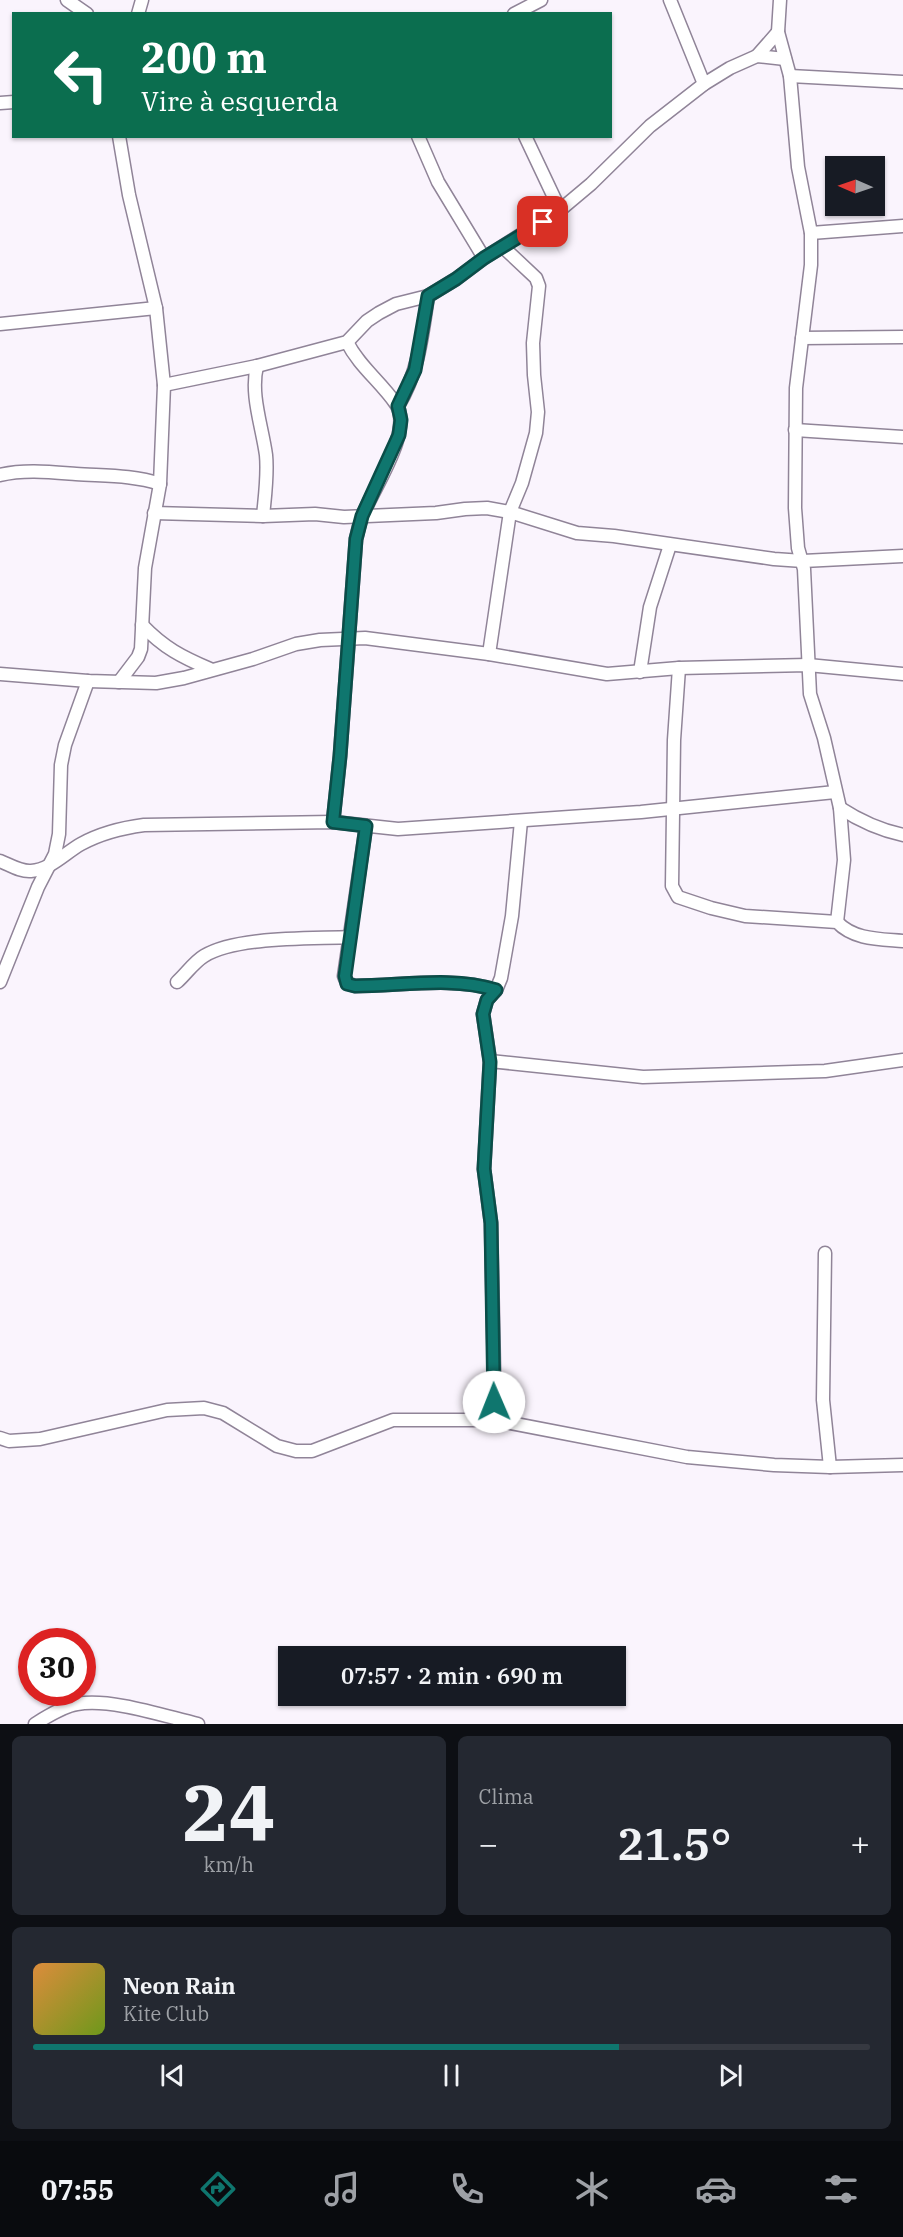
<!DOCTYPE html>
<html lang="pt">
<meta charset="utf-8">
<style>
body{margin:0;font-family:"IBM Plex Serif",serif;background:#242831;color:#f1f3f6;height:100vh;display:flex;flex-direction:column;font-size:22px;white-space:nowrap}
*{box-sizing:border-box;margin:0}
p{font-size:20px;color:#9ea1a6}
.icon{flex:none;width:33px;height:33px;fill:none;stroke:currentColor;stroke-width:2;stroke-linecap:round;stroke-linejoin:round}
.map{position:relative;height:1724px;overflow:hidden}
.drawer{display:flex;flex-direction:column;gap:12px;padding:12px;background:#0d0f14;flex:1}
.drawer>*{flex:none}
.hud{position:absolute;left:12px;top:12px;width:600px;height:126px;border-radius:0px;box-shadow:0 2px 4px #0004;background:#0b6e4f;color:#fff;overflow:hidden}
.needle{width:39px;rotate:272deg}
.buttons{position:absolute;left:825px;top:156px;display:grid;gap:12px}
.buttons a{display:grid;place-items:center;width:60px;height:60px;border-radius:0px;background:#171b24;box-shadow:0 2px 4px #0004;font-size:30px}
.speed{position:absolute;left:18px;top:1628px;display:flex;gap:12px;font-size:30px;font-weight:700;text-align:center}
.speed>*{display:grid;place-content:center;width:78px;height:78px;border-radius:50%;background:#171b24;box-shadow:0 2px 4px #0004;line-height:1}
.speed .limit{border:9px solid #d22;background:#fff;color:#111}
.pin{position:absolute;display:grid;place-items:center;width:51px;height:51px;color:#fff;margin:-26px;border-radius:12px;box-shadow:0 3px 9px #0006}
.me{position:absolute;width:66px;margin:-33px;rotate:359deg;stroke-linejoin:round;filter:drop-shadow(0 0 4px #0008)}
.turn{display:flex;align-items:center;gap:21px;height:126px;padding:0 30px;font-size:27px}
.turn .icon{width:78px;height:78px;stroke-width:2.5}
.turn b{display:block;font-size:42px;line-height:51px}
.big{font-size:45px;font-weight:600;line-height:1.1}
.drawer .widget{flex:1;display:flex;flex-direction:column;justify-content:center;gap:9px;min-width:0;padding:0 21px;border-radius:9px;background:#242831}
.drawer .dial{align-items:center;gap:0}
.dial b{font-size:78px;line-height:1}
.song{display:flex;align-items:center;gap:18px}
.cover{width:72px;height:72px;border-radius:9px;background:linear-gradient(135deg,hsl(30 70% 55%),hsl(80 70% 35%))}
.played{height:6px;border-radius:3px;background:linear-gradient(90deg,#0f766e 70%,#363941 70%)}
.keys{display:flex;justify-content:space-around;direction:ltr}
.heat{display:flex;justify-content:space-between;align-items:center;font-size:33px;direction:ltr}
.drawer .tiles{flex:1;display:grid;gap:12px;grid-template-columns:1fr 1fr}
.widget:last-child{grid-column:span 2}
.trip{position:absolute;left:278px;top:1646px;width:348px;height:60px;border-radius:0px;background:#171b24;box-shadow:0 2px 4px #0004;font-weight:600;line-height:60px;text-align:center}
.menu{display:flex;height:96px;justify-content:space-around;align-items:center;background:#090b0e;color:#9ea1a6}
.menu .icon{width:42px;height:42px}
.menu .selected{color:#0f766e}
.menu b{font-size:27px;color:#f1f3f6}
.map>svg:first-child{display:block}
.lines{fill:none;stroke-linecap:round;stroke-linejoin:round}
.minor-casing{stroke:#908498;stroke-width:15}
.minor{stroke:#fff;stroke-width:12}
.route-casing{stroke:#0a4d48;stroke-width:15}
.route{stroke:#0f766e;stroke-width:10}
</style>
<div class="map">
<svg width="903" height="1724" viewBox="0 0 903 1724">
<rect width="100%" height="100%" fill="#faf4fd"/>
<g class="lines">
<g class="minor-casing">
<g id="minor">
<polyline points="67,0 87,14"/>
<polyline points="670,0 704,84"/>
<polyline points="780,0 778,32 790,76 798,167 811,233 811,265 796,388 795,508 798,548 804,569 810,694 824,738 840,808 844,860 837,922"/>
<polyline points="138,14 142,0"/>
<polyline points="514,14 541,0"/>
<polyline points="757,56 778,32"/>
<polyline points="790,76 903,82"/>
<polyline points="0,103 14,102"/>
<polyline points="418,136 438,182 484,258"/>
<polyline points="525,136 560,210"/>
<polyline points="811,233 903,226"/>
<polyline points="0,324 156,308"/>
<polyline points="802,338 903,337"/>
<path d="M257 366C250 394 262 426 266 455 268 475 265 495 263 516"/>
<polyline points="164,385 257,366 347,342 367,321 379,313 396,304 428,296 456,279 484,258 560,210 591,184 650,126 704,84 730,68 757,56 785,59"/>
<path d="M398 406C419 372 422 335 428 296"/>
<polyline points="795,430 903,437"/>
<path d="M0 475C24 469 51 472 76 474 104 476 133 475 160 484"/>
<polyline points="154,513 263,516 315,514 344,517 436,513 465,509 487,508 510,512 577,533 614,536 774,559 803,561 903,556"/>
<path d="M142 625C164 648 182 657 210 669"/>
<polyline points="489,654 510,512 522,483 536,433 538,412 534,375 533,343 539,286 536,278 503,247"/>
<path d="M679 668 674 740 672 886 678 897 711 908 745 916 837 922C854 940 880 939 903 941"/>
<polyline points="640,672 650,607 670,545"/>
<polyline points="0,674 88,681 156,683 184,678 253,659 296,644 320,640 365,638 489,654 607,674 679,668 808,665 903,674"/>
<polyline points="119,682 138,657 141,649 145,568 160,484 164,385 156,308 129,195 119,136"/>
<path d="M840 808C860 821 880 830 903 835"/>
<path d="M333 822 340 756 356 539C358 532 359 524 362 517 372 490 414 431 396 404 381 382 359 366 347 342"/>
<path d="M366 826 344 976 347 983 355 986C401 986 452 976 496 990"/>
<path d="M0 861C10 865 21 872 31 871 50 870 65 853 81 844 101 833 121 828 144 825L333 822 398 829 641 812 835 792"/>
<polyline points="0,982 38,887 55,854 59,834 61,765 65,745 88,681"/>
<path d="M177 982C186 974 194 962 204 956 237 936 312 939 350 937"/>
<polyline points="490,1061 483,1014 487,1000 496,990 501,978 512,916 521,821"/>
<polyline points="825,1253 823,1400 830,1467"/>
<polyline points="495,1420 491,1223 484,1169 490,1061 643,1077 825,1071 903,1060"/>
<polyline points="0,1438 9,1441 40,1439 167,1410 204,1408 223,1413 277,1446 296,1451 312,1451 393,1420 495,1420 687,1457 774,1465 830,1467 903,1465"/>
<path d="M35 1724C46 1717 64 1706 77 1704 111 1698 164 1716 198 1724"/>
</g>
</g>
<use href="#minor" class="minor"/>
</g>
<g class="lines">
<g class="route-casing">
<path id="route" d="M494 1402 491 1223 484 1169 490 1062 483 1014 487 1000 496 990C452 976 401 986 355 986L347 984 345 976 366 826 333 822 340 756 356 539 362 516 399 435 401 420 398 406 415 370 428 296 456 279 484 258 543 222"/>
</g>
<use href="#route" class="route"/>
</g>
</svg>
<div class="buttons">
<a><svg class="needle" viewBox="-14 -14 28 28"><path d="M0-13l5 13h-10z" fill="#e53935"/><path d="M0 13l5-13h-10z" fill="#9ea1a6"/></svg></a>
</div>
<div class="speed"><div class="limit">30</div></div>
<div class="pin" style="left:543px;top:222px;background:#d93025"><svg class="icon" aria-label="arrive" viewBox="0 0 24 24"><path d="M6 21V4h12l-3 4 3 4H6"/></svg></div>
<svg class="me" style="left:494px;top:1402px" viewBox="-20 -20 40 40"><circle r="19" fill="#fff"/><path d="M0-13L10 11 0 6-10 11z" fill="#0f766e"/></svg>
<div class="trip">07:57 · 2 min · 690 m</div>
<div class="hud">
<div class="turn"><svg class="icon" aria-label="left" viewBox="0 0 24 24"><path d="M17 20v-9H6M10 6l-5 5 5 5"/></svg><div><b>200 m</b>Vire à esquerda</div></div>
</div>
</div>
<section class="drawer">
<div class="tiles">
<div class="widget dial"><b>24</b><p>km/h</p></div>
<div class="widget"><p>Clima</p>
<div class="heat"><a>−</a><b class="big">21.5°</b><a>+</a></div>
</div>
<div class="widget">
<div class="song"><i class="cover"></i><div><b>Neon Rain</b><p>Kite Club</p></div></div>
<div class="played"></div>
<div class="keys"><svg class="icon" aria-label="previous" viewBox="0 0 24 24"><path d="M18 5L8 12l10 7zM5 5v14"/></svg><svg class="icon" aria-label="pause" viewBox="0 0 24 24"><path d="M8 5v14M16 5v14"/></svg><svg class="icon" aria-label="next" viewBox="0 0 24 24"><path d="M6 5l10 7-10 7zM19 5v14"/></svg></div>
</div>
</div>
</section>
<nav class="menu">
<b>07:55</b>
<svg class="icon selected" aria-label="directions" viewBox="0 0 24 24"><path d="M12 3l9 9-9 9-9-9zM9 14v-3h6M13 9l2 2-2 2"/></svg>
<svg class="icon" aria-label="music" viewBox="0 0 24 24"><path d="M9 18V5l10-2v13"/><circle cx="6" cy="18" r="3"/><circle cx="16" cy="16" r="3"/></svg>
<svg class="icon" aria-label="phone" viewBox="0 0 24 24"><path d="M5 4h4l2 5-3 2q2 4 5 5l2-3 5 2v4C11 20 4 13 5 4z"/></svg>
<svg class="icon" aria-label="climate" viewBox="0 0 24 24"><path d="M12 3v18M4 7l16 10M4 17L20 7"/></svg>
<svg class="icon" aria-label="car" viewBox="0 0 24 24"><path d="M5 17H2v-5l4-1 3-4h7l3 4 3 1v5h-3M9 17h6M6 11h13"/><circle cx="7" cy="17" r="2"/><circle cx="17" cy="17" r="2"/></svg>
<svg class="icon" aria-label="filters" viewBox="0 0 24 24"><path d="M4 7h16M4 17h16"/><circle cx="9" cy="7" r="2"/><circle cx="15" cy="17" r="2"/></svg>
</nav>
